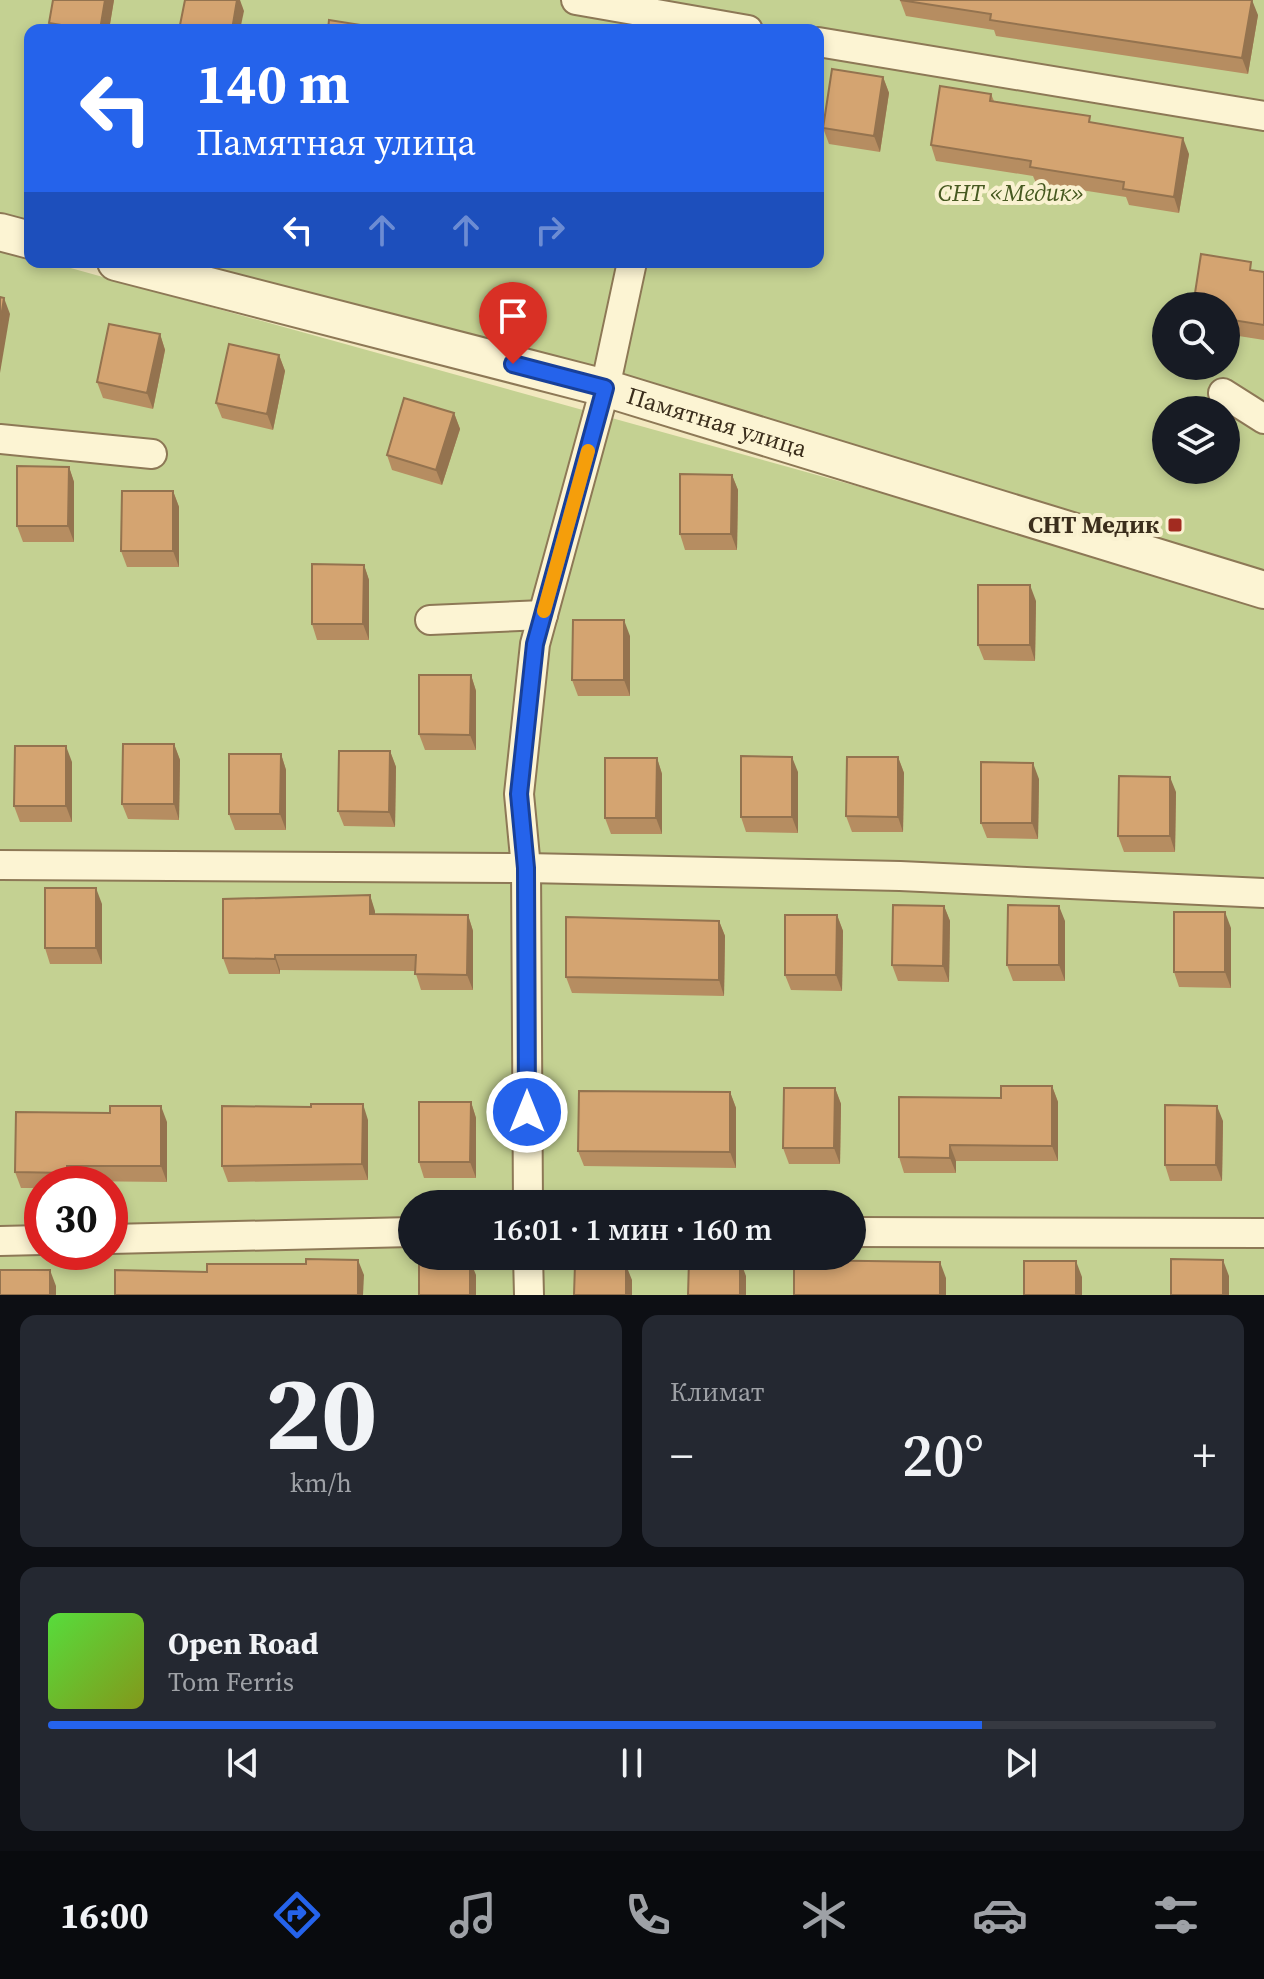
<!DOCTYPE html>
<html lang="ru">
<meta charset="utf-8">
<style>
body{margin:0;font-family:"Source Serif 4",serif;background:#242831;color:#f1f3f6;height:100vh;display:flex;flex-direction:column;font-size:30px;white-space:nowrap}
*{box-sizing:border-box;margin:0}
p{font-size:26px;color:#9ea1a6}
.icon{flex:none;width:44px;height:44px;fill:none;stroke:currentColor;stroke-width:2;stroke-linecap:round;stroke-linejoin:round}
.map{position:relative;height:1295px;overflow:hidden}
.side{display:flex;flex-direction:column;gap:20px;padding:20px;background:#0d0f14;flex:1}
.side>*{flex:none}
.banner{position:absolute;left:24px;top:24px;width:800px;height:244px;border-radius:16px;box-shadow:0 4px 12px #0003;background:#2563eb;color:#fff;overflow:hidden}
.tools{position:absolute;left:1152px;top:292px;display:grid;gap:16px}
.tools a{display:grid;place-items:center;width:88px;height:88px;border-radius:50%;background:#171b24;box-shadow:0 4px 12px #0003;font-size:40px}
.speed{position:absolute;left:24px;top:1166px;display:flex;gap:16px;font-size:40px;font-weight:700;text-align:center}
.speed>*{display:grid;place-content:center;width:104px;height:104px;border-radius:50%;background:#171b24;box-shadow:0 4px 12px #0003;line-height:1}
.speed .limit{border:12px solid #d22;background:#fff;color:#111}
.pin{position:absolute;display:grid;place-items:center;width:68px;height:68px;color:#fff;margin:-82px -34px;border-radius:50% 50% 50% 0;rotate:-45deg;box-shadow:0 0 8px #0007}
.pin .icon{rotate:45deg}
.me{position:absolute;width:88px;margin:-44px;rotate:0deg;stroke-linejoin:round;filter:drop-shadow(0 0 6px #0008)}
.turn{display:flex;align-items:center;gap:28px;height:168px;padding:0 40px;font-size:36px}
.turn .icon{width:104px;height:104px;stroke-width:2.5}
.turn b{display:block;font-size:56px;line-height:68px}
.lanes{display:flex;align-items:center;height:76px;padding:0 40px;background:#0003;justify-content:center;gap:40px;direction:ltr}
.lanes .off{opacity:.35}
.big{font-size:60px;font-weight:600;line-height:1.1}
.side .tile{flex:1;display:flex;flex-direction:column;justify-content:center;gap:12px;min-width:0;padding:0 28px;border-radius:16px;background:#242831}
.side .dial{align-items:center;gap:0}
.dial b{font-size:104px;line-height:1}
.song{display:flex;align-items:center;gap:24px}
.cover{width:96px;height:96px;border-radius:12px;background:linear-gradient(135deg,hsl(110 70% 55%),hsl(70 70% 35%))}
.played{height:8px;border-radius:4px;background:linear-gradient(90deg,#2563eb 80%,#363941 80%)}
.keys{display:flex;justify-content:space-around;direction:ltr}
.heat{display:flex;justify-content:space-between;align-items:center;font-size:44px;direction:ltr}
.side .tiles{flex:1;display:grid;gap:20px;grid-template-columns:1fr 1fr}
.tile:last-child{grid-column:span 2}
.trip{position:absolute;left:398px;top:1190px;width:468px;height:80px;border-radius:40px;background:#171b24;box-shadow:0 4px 12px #0003;font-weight:600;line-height:80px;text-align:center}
.dock{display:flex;height:128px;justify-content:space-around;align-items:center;background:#090b0e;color:#9ea1a6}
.dock .icon{width:56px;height:56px}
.dock .current{color:#2563eb}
.dock b{font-size:36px;color:#f1f3f6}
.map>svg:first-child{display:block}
.green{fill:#c4d192;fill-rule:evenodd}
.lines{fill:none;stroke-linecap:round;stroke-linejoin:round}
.minor-casing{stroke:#8d7856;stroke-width:32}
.tertiary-casing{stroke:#8d7856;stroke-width:40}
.minor{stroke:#fcf4d3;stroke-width:28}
.tertiary{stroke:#fcf4d3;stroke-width:36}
.wall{fill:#b68d61}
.shaded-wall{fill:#94734f}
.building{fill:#d4a471;stroke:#94734f;stroke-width:2}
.route-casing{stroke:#184099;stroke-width:20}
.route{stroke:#2563eb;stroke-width:14}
.slow{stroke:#f59e0b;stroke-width:14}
.poi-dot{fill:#a22b20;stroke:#f9f1d0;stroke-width:3}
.labels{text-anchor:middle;stroke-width:8;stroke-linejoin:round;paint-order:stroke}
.park-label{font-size:24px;font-style:italic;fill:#465920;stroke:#f9f1d0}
.street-label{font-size:24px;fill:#3b2e1c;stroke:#f9f1d0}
.poi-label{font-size:24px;font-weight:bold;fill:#3b2e1c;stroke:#f9f1d0;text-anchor:end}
</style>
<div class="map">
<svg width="1264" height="1295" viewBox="0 0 1264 1295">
<rect width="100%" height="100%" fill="#f2e8bf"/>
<g class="green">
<path d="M0 0H1264V590L141 262H818V30H30V232L0 224ZM1166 306H1226V366H1166ZM1166 410H1226V470H1166Z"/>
<path d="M0 248 30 257V262H49L1264 599V1295H0ZM42 1184H110V1252H42ZM412 1204H852V1256H412Z"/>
</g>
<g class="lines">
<g class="minor-casing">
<g id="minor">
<polyline points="576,0 748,30"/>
<polyline points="818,42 1264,116"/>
<polyline points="1223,393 1264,419"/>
<polyline points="0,439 152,454"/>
<polyline points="430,620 543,615"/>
<polyline points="0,865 526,868 900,876 1264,893"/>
<polyline points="528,1204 526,868 519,794 535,644 605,388 632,262"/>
<polyline points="852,1232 1264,1233"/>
<polyline points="110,1239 412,1232"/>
<polyline points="0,1241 42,1240"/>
<polyline points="528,1256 529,1295"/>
</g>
</g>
<g class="tertiary-casing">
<g id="tertiary">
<polyline points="0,232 30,240"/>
<path id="s1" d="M116 262 605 388 1264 590"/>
</g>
</g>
<use href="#minor" class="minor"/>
<use href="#tertiary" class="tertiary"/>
</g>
<g class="wall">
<polygon points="53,0 114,0 109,30 52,30 49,23"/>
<polygon points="900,0 1258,15 1248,74 996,36 994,30 906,16"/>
<polygon points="883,77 889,93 880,152 829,144 823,128"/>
<polygon points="991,94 994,101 1093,123 1189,154 1179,213 1129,205 1126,197 1036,183 1033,176 936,161 931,145"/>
<polygon points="1254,271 1264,272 1264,340 1226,334 1226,306"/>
<polygon points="160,334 165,350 153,409 103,398 97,382"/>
<polygon points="279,355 285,371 273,430 222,418 216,403"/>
<polygon points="454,413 460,429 442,485 392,470 387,455"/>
<polygon points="69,467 74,482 74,542 23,542 17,526"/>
<polygon points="732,475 738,490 737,550 685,550 680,534"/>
<polygon points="173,491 179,507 179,567 127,567 121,551"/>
<polygon points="364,565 369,580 369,640 317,640 312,624"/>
<polygon points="1036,601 1035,661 984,660 978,645"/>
<polygon points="630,636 630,696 578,696 572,680"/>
<polygon points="471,675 476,691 476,750 425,750 419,734"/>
<polygon points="174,744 180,760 179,820 128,819 122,804"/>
<polygon points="390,751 396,767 395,827 344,826 338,811"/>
<polygon points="281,754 286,770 286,830 235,830 229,814"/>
<polygon points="898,757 904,773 903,832 852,832 846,816"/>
<polygon points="657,758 662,774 662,834 611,834 605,818"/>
<polygon points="72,762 72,822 20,822 14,806"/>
<polygon points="798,772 798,833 746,832 741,817"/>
<polygon points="1039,779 1038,839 987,838 981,823"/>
<polygon points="1176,792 1175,852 1124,852 1118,836"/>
<polygon points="370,895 375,914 468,915 473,931 473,990 421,990 415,971 280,970 280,974 229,974 223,958"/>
<polygon points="102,904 102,964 50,964 45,948"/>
<polygon points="944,906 950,921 949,982 898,981 892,965"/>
<polygon points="837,915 843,931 842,991 791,990 785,975"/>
<polygon points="719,921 725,936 724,996 572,993 566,977"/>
<polygon points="1065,921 1065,981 1013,981 1007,965"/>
<polygon points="1231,928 1231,988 1179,987 1174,972"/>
<polygon points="1052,1086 1058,1102 1058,1161 956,1161 956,1173 904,1173 899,1157 1001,1098"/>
<polygon points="835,1088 841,1104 840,1164 789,1164 783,1148"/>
<polygon points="730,1092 736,1108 736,1168 584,1166 578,1151"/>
<polygon points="471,1102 476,1118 476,1178 424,1178 419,1162"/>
<polygon points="368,1120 368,1180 228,1182 222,1166"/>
<polygon points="1223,1121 1222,1181 1170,1181 1165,1165"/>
<polygon points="167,1122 167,1182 73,1181 72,1184 42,1184 42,1188 21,1188 15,1172"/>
</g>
<g class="shaded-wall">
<polygon points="105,0 114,0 109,30 100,30"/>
<polygon points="237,0 240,0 244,11 240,30 232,30"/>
<polygon points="1252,0 1258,15 1248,74 1242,58"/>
<polygon points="883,77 889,93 880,152 874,136"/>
<polygon points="1183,138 1189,154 1179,213 1174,197"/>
<polygon points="4,298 10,314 0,373 0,324"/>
<polygon points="160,334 165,350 153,409 147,393"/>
<polygon points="279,355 285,371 273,430 267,414"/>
<polygon points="454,413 460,429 442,485 436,470"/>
<polygon points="69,467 74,482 74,542 68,526"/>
<polygon points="732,475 738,490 737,550 731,534"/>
<polygon points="173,491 179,507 179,567 173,551"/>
<polygon points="364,565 369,580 369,640 363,624"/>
<polygon points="1030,585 1036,601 1035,661 1030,645"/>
<polygon points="624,620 630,636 630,696 624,680"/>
<polygon points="471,675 476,691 476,750 470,735"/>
<polygon points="174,744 180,760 179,820 174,804"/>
<polygon points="66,746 72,762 72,822 66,806"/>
<polygon points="390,751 396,767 395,827 389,812"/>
<polygon points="281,754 286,770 286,830 280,814"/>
<polygon points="792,757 798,772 798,833 792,817"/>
<polygon points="898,757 904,773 903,832 898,817"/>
<polygon points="657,758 662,774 662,834 656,818"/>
<polygon points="1033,763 1039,779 1038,839 1032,823"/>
<polygon points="1170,777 1176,792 1175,852 1170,836"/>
<polygon points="96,888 102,904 102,964 96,948"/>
<polygon points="370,895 375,911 375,930 370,914"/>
<polygon points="944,906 950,921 949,982 943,966"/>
<polygon points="1059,906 1065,921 1065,981 1059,965"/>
<polygon points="1225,912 1231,928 1231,988 1225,972"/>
<polygon points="468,915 473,931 473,990 467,975"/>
<polygon points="837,915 843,931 842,991 836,975"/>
<polygon points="719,921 725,936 724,996 719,980"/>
<polygon points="275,955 280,970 280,974 275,959"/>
<polygon points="1052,1086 1058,1102 1058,1161 1052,1146"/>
<polygon points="835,1088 841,1104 840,1164 834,1148"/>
<polygon points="730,1092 736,1108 736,1168 730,1152"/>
<polygon points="471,1102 476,1118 476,1178 470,1162"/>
<polygon points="363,1104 368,1120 368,1180 362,1164"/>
<polygon points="161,1106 167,1122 167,1182 161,1166"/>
<polygon points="1217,1106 1223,1121 1222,1181 1216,1165"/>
<polygon points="950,1145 956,1161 956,1173 950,1158"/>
<polygon points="67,1166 73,1181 72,1184 71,1184 67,1173"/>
<polygon points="358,1260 364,1275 363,1295 358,1295"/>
<polygon points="470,1260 476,1275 476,1295 470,1295"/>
<polygon points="740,1260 746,1276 746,1295 740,1295"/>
<polygon points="1223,1260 1229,1276 1229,1295 1223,1295"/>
<polygon points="1076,1261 1082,1277 1082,1295 1076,1295"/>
<polygon points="940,1262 946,1278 946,1295 940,1295"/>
<polygon points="626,1265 632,1280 632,1295 626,1295"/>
<polygon points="50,1270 56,1286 56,1295 50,1295"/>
</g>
<g class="building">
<polygon points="53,0 105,0 100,30 92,30 49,23"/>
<polygon points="185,0 237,0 232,30 179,30"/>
<polygon points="900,0 1252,0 1242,58 990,20 991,14"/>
<polygon points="329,20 380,28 380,30 328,30"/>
<polygon points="832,69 883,77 874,136 823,128"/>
<polygon points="940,86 991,94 990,101 1090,116 1089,122 1183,138 1174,197 1123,189 1124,182 1030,167 1031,161 931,145"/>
<polygon points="1201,254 1251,262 1250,270 1264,272 1264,325 1226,319 1226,306 1193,306"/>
<polygon points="0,297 4,298 0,324"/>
<polygon points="109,324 160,334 147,393 97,382"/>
<polygon points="229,344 279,355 267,414 216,403"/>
<polygon points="404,398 454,413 436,470 387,455"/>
<polygon points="17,466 69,467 68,526 17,526"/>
<polygon points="680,474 732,475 731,534 680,534"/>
<polygon points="122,491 173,491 173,551 121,551"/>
<polygon points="312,564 364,565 363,624 312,624"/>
<rect x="978" y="585" width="52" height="60"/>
<polygon points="573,620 624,620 624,680 572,680"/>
<polygon points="419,675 471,675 470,735 419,734"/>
<polygon points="123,744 174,744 174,804 122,804"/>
<polygon points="15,746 66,746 66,806 14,806"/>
<polygon points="339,751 390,751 389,812 338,811"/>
<polygon points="229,754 281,754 280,814 229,814"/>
<polygon points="741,756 792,757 792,817 741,817"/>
<polygon points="847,757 898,757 898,817 846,816"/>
<polygon points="605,758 657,758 656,818 605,818"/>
<polygon points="981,762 1033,763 1032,823 981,823"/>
<polygon points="1119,776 1170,777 1170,836 1118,836"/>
<rect x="45" y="888" width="51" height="60"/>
<polygon points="370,895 370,914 468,915 467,975 415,974 416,955 275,955 275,959 223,958 223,899"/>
<polygon points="893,905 944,906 943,966 892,965"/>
<polygon points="1008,905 1059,906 1059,965 1007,965"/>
<rect x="1174" y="912" width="51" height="60"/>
<polygon points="785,915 837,915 836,975 785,975"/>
<polygon points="566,917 719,921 719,980 566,977"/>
<polygon points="1001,1086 1052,1086 1052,1146 950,1145 950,1158 899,1157 899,1097 1001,1098"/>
<polygon points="784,1088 835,1088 834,1148 783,1148"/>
<polygon points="579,1091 730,1092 730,1152 578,1151"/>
<polygon points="419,1102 471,1102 470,1162 419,1162"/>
<polygon points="311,1104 363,1104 362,1164 222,1166 222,1106 311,1107"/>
<polygon points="1165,1105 1217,1106 1216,1165 1165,1165"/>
<polygon points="110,1106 161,1106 161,1166 67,1166 67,1173 15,1172 16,1112 110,1113"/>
<polygon points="306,1259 358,1260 358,1295 115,1295 115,1270 207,1272 207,1264 306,1264"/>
<polygon points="419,1259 470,1260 470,1295 419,1295"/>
<polygon points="1171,1259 1223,1260 1223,1295 1171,1295"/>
<polygon points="689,1260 740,1260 740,1295 688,1295"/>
<polygon points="794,1260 940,1262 940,1295 794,1295"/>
<rect x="1024" y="1261" width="52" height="34"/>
<polygon points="575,1264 626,1265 626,1295 574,1295"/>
<rect x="0" y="1270" width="50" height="25"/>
</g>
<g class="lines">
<g class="route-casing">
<polyline id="route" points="513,364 605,388 535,644 519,794 526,868 527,1112"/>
</g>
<use href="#route" class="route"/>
<polyline class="slow" points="544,611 588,451"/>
</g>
<rect class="poi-dot" x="1167" y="517" width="16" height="16" rx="4"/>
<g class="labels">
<g class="park-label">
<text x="1011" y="201">СНТ «Медик»</text>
</g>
<g class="street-label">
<text dy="8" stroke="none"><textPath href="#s1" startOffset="622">Памятная улица</textPath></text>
</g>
<g class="poi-label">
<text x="1159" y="533">СНТ Медик</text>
</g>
</g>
</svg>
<div class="tools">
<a><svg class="icon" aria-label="search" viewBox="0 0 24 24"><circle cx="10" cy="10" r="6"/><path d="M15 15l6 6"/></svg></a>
<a><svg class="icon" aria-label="layers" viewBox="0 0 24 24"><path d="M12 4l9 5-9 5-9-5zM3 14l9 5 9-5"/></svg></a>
</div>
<div class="speed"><div class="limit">30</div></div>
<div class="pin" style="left:513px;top:364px;background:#d93025"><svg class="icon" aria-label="arrive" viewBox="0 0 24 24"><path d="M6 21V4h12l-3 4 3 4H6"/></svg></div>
<svg class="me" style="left:527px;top:1112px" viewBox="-20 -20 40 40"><circle r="17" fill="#2563eb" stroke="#fff" stroke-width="3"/><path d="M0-11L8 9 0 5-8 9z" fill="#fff"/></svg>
<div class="trip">16:01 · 1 мин · 160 m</div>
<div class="banner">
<div class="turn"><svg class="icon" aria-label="left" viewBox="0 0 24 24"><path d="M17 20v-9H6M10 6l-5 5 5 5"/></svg><div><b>140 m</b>Памятная улица</div></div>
<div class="lanes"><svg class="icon" aria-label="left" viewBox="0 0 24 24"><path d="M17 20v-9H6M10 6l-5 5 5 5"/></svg><svg class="icon off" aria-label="ahead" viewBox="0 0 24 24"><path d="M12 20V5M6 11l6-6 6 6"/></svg><svg class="icon off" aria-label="ahead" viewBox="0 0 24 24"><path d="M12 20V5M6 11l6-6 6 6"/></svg><svg class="icon off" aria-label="right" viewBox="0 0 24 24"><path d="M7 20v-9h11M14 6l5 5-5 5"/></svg></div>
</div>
</div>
<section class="side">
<div class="tiles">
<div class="tile dial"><b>20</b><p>km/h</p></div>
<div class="tile"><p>Климат</p>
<div class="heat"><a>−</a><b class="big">20°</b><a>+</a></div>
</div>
<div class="tile">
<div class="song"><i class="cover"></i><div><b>Open Road</b><p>Tom Ferris</p></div></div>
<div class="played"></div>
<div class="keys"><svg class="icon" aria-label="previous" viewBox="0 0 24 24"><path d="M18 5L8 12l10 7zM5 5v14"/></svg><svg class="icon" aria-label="pause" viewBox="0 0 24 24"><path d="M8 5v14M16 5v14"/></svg><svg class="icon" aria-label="next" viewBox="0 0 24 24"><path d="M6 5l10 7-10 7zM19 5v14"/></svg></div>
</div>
</div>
</section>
<nav class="dock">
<b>16:00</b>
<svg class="icon current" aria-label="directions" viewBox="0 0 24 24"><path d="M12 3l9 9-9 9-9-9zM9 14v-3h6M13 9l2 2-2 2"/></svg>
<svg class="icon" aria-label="music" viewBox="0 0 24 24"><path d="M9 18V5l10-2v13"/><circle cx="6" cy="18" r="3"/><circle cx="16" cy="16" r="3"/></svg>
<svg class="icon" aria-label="phone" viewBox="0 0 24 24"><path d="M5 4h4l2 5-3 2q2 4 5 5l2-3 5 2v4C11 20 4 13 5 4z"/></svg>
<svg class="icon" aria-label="climate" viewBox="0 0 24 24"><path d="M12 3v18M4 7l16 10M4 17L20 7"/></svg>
<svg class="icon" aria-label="car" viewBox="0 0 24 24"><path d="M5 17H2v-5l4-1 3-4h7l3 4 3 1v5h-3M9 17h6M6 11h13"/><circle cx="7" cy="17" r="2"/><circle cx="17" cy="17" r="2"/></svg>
<svg class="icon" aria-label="filters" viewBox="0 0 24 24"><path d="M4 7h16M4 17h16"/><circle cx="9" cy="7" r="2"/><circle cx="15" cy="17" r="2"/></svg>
</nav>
